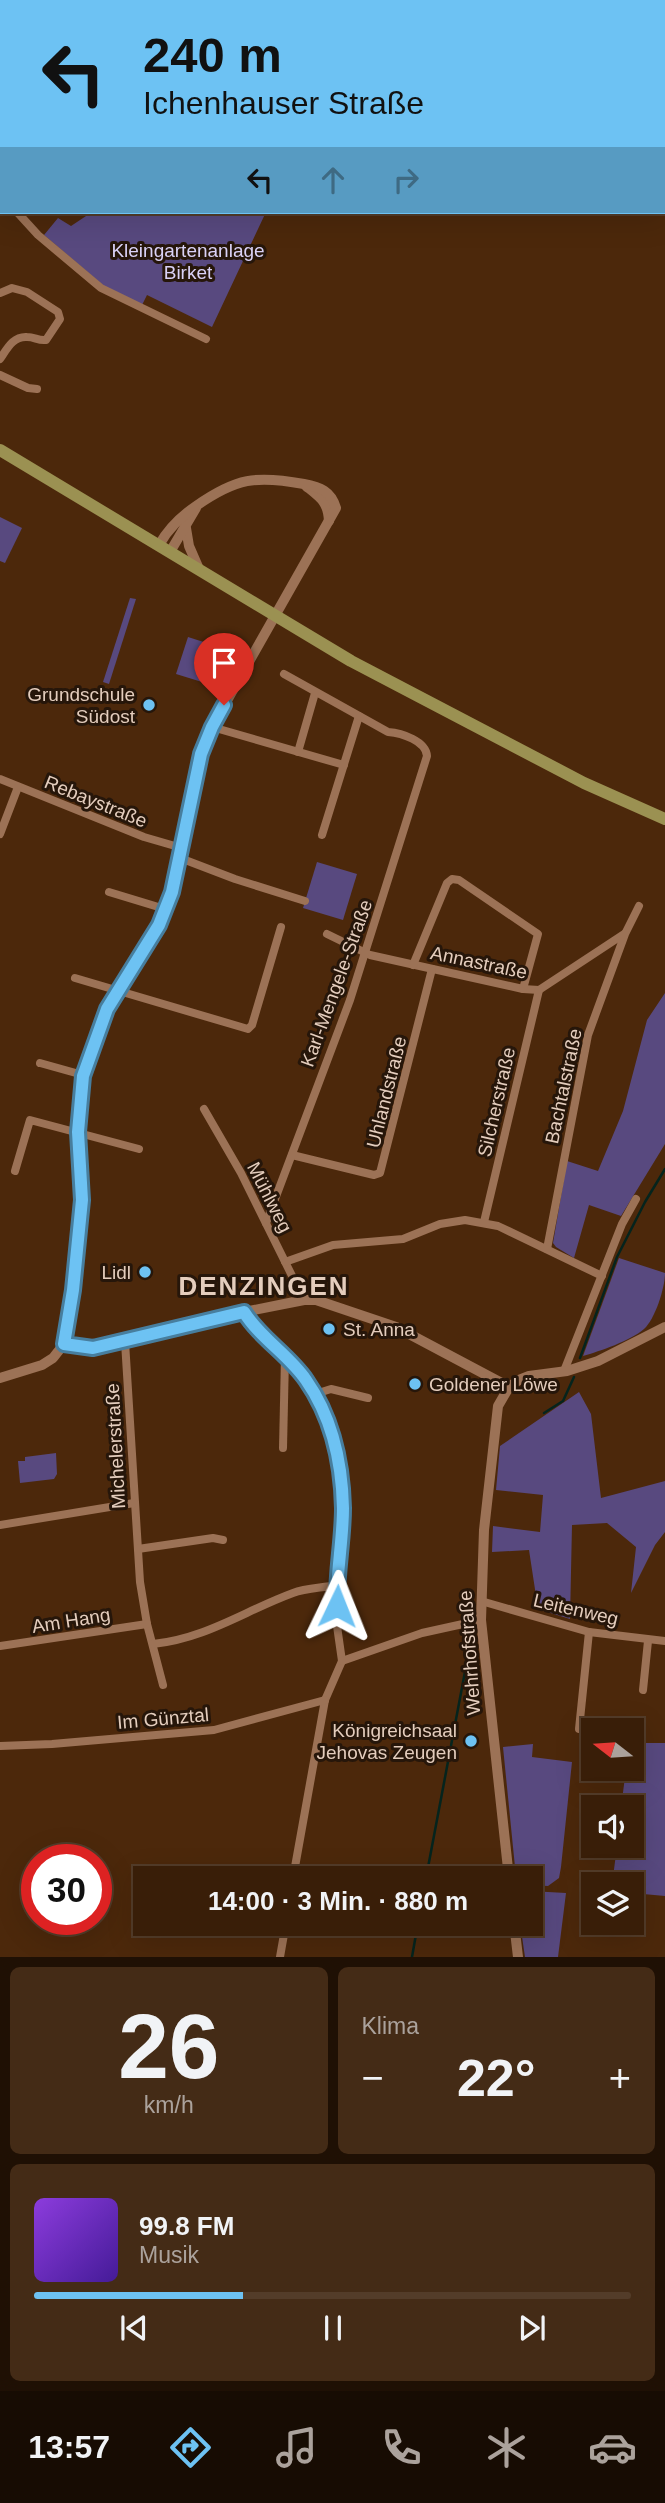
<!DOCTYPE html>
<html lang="de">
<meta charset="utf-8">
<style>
body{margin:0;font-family:Arial,sans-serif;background:#442b16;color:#f1f3f6;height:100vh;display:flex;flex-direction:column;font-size:26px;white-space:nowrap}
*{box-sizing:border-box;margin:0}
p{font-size:23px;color:#aba29c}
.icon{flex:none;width:38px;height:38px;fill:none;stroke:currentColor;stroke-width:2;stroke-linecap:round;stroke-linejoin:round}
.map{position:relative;height:1957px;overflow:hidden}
.panel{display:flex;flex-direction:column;gap:10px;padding:10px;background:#1f1004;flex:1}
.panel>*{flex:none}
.top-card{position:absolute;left:0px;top:0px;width:665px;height:214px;box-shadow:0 7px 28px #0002,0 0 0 2px #533c29;background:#6dc2f3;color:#111;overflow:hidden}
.needle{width:46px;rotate:287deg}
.tools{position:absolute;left:581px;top:1718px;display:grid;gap:14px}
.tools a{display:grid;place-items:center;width:63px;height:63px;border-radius:0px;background:#391e08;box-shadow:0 7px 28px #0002,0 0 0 2px #533c29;font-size:35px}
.speed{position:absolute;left:21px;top:1844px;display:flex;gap:14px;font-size:35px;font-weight:700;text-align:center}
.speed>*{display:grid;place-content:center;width:91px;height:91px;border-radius:50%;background:#391e08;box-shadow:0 7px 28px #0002,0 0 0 2px #533c29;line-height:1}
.speed .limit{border:10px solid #d22;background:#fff;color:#111}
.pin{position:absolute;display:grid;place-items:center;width:60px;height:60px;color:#fff;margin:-72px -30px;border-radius:50% 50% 50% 0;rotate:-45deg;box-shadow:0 0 7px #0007}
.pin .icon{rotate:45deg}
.me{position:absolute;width:77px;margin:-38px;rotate:2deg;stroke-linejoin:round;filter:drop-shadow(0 0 5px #0008)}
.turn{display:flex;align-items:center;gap:24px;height:147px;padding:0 28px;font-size:32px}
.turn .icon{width:91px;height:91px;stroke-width:2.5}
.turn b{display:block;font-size:49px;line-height:60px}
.lanes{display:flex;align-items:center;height:66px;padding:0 28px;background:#0003;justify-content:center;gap:35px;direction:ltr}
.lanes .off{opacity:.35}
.big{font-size:52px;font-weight:700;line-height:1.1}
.panel .widget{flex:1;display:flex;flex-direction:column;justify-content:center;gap:10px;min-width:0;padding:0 24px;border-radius:10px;background:#442b16}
.panel .dial{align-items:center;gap:0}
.dial b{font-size:91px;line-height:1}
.song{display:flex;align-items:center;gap:21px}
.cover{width:84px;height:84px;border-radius:10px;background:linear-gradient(135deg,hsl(270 70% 55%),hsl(260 70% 35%))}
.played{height:7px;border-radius:4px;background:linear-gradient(90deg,#6dc2f3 35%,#533c29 35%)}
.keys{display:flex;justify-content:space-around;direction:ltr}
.heat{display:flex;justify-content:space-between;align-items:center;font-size:38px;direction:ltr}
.panel .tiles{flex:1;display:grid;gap:10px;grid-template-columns:1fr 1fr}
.widget:last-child{grid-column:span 2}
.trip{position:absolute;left:133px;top:1866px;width:410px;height:70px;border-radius:0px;background:#391e08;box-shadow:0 7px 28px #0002,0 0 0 2px #533c29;font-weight:700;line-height:70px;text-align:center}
.tabs{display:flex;height:112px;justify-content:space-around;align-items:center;background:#170c03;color:#aba29c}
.tabs .icon{width:49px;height:49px}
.tabs .current{color:#6dc2f3}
.tabs b{font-size:32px;color:#f1f3f6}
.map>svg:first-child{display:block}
.green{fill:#58497f}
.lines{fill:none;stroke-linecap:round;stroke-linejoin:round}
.stream{stroke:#05241d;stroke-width:2.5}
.minor{stroke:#9c7256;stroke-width:8}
.tertiary{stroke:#9c7256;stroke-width:10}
.primary{stroke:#9b9152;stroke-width:12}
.route-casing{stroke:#477e9e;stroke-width:18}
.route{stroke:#6dc2f3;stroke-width:12}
.poi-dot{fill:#6dc2f3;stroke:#26160a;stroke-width:2.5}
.labels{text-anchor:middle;stroke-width:6;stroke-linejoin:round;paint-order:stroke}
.park-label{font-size:19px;fill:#dad2f7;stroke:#26160a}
.poi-label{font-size:19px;fill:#e4cdbd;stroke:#26160a;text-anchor:end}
.street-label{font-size:19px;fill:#e4cdbd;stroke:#26160a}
.district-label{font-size:26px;font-weight:bold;letter-spacing:2px;fill:#e4cdbd;stroke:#26160a}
</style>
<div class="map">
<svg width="665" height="1957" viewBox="0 0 665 1957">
<rect width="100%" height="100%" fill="#4c280b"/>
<g class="green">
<polygon points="92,212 266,212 212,327 147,295 142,305 104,286 44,235 58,218 71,226"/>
<polygon points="0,517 22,528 5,563 0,561"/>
<polygon points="130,598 136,599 109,684 103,682"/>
<polygon points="188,637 213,645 202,682 176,674"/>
<polygon points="317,862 357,874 343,920 303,908"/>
<polygon points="665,993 665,1144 621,1216 589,1205 574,1258 556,1247 553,1243 567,1161 598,1171 623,1111 647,1020"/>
<path d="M619 1258 665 1273C665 1288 655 1319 644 1329 630 1341 600 1351 583 1356Z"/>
<polygon points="579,1392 591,1414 601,1498 665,1481 665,1532 655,1545 631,1593 636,1547 607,1523 572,1525 570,1619 538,1609 529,1550 492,1552 493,1526 540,1532 543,1495 496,1490 500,1446"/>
<polygon points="56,1453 57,1474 54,1479 20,1483 18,1461 25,1461 25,1457"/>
<polygon points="632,1743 665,1743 665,1896 632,1893 632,1885 612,1885 617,1846 632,1846 632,1808 621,1808 626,1769 632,1769"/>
<polygon points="533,1744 532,1757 572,1762 561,1867 559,1878 548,1886 530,1885 530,1878 516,1877 503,1747"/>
<polygon points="530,1891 566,1893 558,1957 525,1957 520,1923 530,1923"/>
</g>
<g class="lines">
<g class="stream">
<polyline points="262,2 323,0"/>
<polyline points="580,1358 617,1257 645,1202 665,1169"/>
<polyline points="544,1413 563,1401 574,1377"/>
<polyline points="426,1878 471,1640"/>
<polyline points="412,1957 418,1923"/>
</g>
<g class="minor">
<polyline points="43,2 44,0"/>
<polyline points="134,2 135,0"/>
<polyline points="228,2 230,0"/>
<polyline points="0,3 2,4"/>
<polyline points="0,106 2,107"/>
<polyline points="0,178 2,176"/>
<polyline points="0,203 2,204"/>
<polyline points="17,212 38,235 101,288 206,339"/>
<path d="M0 293 12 288 27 292 58 312 60 319 46 340C38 341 35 337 27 337 13 336 7 349 0 359"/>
<polyline points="0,375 28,388 37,389"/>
<polyline points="212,727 344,765"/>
<polyline points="298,752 315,693"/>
<polyline points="0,779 144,837 182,848"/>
<polyline points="0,834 18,787"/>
<polyline points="322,835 359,716"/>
<polyline points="180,858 235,879 305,901"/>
<polyline points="109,892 165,909"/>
<polyline points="327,934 370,955 523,989 539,990 624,934"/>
<polyline points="413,965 447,883 452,879 459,880 538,934 523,989"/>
<polyline points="75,978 248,1029 252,1025 281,927"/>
<polyline points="40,1063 83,1075"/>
<polyline points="204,1109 241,1173 304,1300"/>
<polyline points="292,1155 374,1175 380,1173 432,969"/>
<polyline points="15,1171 30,1120 139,1149"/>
<polyline points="484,1222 539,990"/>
<path d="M266 1223 350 1000 427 756C426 741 402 733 388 732L284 674"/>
<polyline points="547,1249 588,1035 625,934 639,906"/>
<polyline points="285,1262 333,1245 403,1239 440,1224 465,1220 498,1226 602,1276"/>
<polyline points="244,1312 254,1326 304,1377 315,1394 327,1418 339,1459 340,1475 343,1509 336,1585 337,1626 342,1661 325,1700 293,1878"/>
<polyline points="125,1342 140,1582 147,1624 163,1685"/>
<polyline points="564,1371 622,1224 636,1199"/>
<polyline points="315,1394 331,1389 368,1398"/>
<polyline points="283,1448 285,1357"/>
<polyline points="0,1525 134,1503"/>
<polyline points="138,1549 213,1538 223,1540"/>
<polyline points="481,1601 589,1632 665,1641"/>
<path d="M153 1644C207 1638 244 1611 293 1593 306 1588 322 1588 336 1585"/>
<polyline points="0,1646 147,1624"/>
<polyline points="342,1661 422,1633 481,1620"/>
<polyline points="643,1690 648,1641"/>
<polyline points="579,1729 589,1632"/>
<polyline points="0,1746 52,1744 214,1730 325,1700"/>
<polyline points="280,1957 286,1923"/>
</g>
<g class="tertiary">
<path d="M306 486C321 498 328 502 329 521"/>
<polyline points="186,528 189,546 199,569"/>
<polyline points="170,552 196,508"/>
<polyline points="64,1344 78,1348 93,1347 244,1312 304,1300 316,1300 396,1327 509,1387"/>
<path d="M0 1378 42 1365 53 1358 64 1344 73 1290 82 1200 78 1132 79 1103 90 1051 107 1009 158 925 172 892 195 775 212 727 336 508C331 491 320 487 304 484 256 475 236 478 196 506 180 517 168 529 159 545"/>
<polyline points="509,1878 481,1620 484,1530 498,1406 509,1387 519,1380 529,1376 567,1371 598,1361 665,1327"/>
<polyline points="514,1923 518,1957"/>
</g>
<polyline class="primary" points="0,450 351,661 584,783 665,819"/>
</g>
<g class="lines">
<g class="route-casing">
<path id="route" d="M224 705 212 727 201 754 172 892 159 925 107 1009 83 1076 78 1132 82 1200 73 1290 64 1344 93 1348 244 1312C260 1338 289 1355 306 1380 332 1417 342 1463 343 1508 343 1541 336 1573 337 1606"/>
</g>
<use href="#route" class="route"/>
</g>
<g class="poi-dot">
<circle cx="149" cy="705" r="7"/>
<circle cx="145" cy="1272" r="7"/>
<circle cx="329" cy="1329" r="7"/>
<circle cx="415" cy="1384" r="7"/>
<circle cx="471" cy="1741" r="7"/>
</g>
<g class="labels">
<g class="park-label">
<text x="188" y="257">Kleingartenanlage<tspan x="188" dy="22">Birket</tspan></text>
</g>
<g class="poi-label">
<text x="135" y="701">Grundschule<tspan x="135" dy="22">Südost</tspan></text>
<text x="131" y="1279">Lidl</text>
<text x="343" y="1336" text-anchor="start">St. Anna</text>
<text x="429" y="1391" text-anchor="start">Goldener Löwe</text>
<text x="457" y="1737">Königreichsaal<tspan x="457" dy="22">Jehovas Zeugen</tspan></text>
</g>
<g class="street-label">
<text transform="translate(96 801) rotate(22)" y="7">Rebaystraße</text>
<text transform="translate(479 962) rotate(12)" y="7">Annastraße</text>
<text transform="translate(336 983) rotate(-70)" y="7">Karl-Mengele-Straße</text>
<text transform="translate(563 1086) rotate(-78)" y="7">Bachtalstraße</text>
<text transform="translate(386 1092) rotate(-76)" y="7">Uhlandstraße</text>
<text transform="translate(496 1102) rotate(-77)" y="7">Silcherstraße</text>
<text transform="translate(270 1197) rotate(63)" y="7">Mühlweg</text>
<text transform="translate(115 1446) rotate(-93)" y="7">Michelerstraße</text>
<text transform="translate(576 1609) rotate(13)" y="7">Leitenweg</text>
<text transform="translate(71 1620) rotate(-9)" y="7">Am Hang</text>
<text transform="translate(469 1653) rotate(-94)" y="7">Wehrhofstraße</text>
<text transform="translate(163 1718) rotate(-5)" y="7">Im Günztal</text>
</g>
<g class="district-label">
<text x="264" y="1295">DENZINGEN</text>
</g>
</g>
</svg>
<div class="tools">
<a><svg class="needle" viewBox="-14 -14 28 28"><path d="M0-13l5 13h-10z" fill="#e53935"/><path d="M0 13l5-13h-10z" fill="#aba29c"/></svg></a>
<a><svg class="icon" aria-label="sound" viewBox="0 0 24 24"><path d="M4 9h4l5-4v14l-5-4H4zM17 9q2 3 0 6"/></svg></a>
<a><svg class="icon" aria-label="layers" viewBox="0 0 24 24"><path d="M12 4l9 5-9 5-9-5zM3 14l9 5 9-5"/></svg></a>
</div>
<div class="speed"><div class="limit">30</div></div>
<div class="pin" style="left:224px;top:705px;background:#d93025"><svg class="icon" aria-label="arrive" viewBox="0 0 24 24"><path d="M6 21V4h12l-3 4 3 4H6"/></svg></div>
<svg class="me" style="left:337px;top:1606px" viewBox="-20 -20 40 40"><path d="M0-17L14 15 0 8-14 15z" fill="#6dc2f3" stroke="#fff" stroke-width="4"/></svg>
<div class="trip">14:00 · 3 Min. · 880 m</div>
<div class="top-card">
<div class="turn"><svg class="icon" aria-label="left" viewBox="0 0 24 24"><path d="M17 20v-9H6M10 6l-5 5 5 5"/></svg><div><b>240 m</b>Ichenhauser Straße</div></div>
<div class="lanes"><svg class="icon" aria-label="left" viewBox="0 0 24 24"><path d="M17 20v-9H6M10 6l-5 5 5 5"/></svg><svg class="icon off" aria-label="ahead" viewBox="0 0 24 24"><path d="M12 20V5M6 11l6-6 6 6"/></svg><svg class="icon off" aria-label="right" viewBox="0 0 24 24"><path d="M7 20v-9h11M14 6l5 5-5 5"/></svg></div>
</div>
</div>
<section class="panel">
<div class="tiles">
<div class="widget dial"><b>26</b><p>km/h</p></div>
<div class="widget"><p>Klima</p>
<div class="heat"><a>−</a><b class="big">22°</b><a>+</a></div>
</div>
<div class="widget">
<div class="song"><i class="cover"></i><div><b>99.8 FM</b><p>Musik</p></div></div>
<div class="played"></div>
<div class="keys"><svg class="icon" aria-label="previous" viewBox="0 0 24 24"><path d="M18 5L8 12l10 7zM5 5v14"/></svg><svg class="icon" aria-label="pause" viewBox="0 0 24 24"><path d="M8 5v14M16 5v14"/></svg><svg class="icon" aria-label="next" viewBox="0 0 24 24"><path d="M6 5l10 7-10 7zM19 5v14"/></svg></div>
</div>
</div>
</section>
<nav class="tabs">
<b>13:57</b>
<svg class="icon current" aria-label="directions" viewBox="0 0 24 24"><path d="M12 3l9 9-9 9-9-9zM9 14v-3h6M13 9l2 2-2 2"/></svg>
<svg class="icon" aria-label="music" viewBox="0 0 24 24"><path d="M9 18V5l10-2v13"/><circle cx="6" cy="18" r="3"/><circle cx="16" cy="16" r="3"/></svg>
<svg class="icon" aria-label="phone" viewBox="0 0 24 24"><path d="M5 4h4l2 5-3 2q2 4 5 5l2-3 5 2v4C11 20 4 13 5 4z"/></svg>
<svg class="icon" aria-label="climate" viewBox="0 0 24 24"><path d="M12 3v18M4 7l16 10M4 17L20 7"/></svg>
<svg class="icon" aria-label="car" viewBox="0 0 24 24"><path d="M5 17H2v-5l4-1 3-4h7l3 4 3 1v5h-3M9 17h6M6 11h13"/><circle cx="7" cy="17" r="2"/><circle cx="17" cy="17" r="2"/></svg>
</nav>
